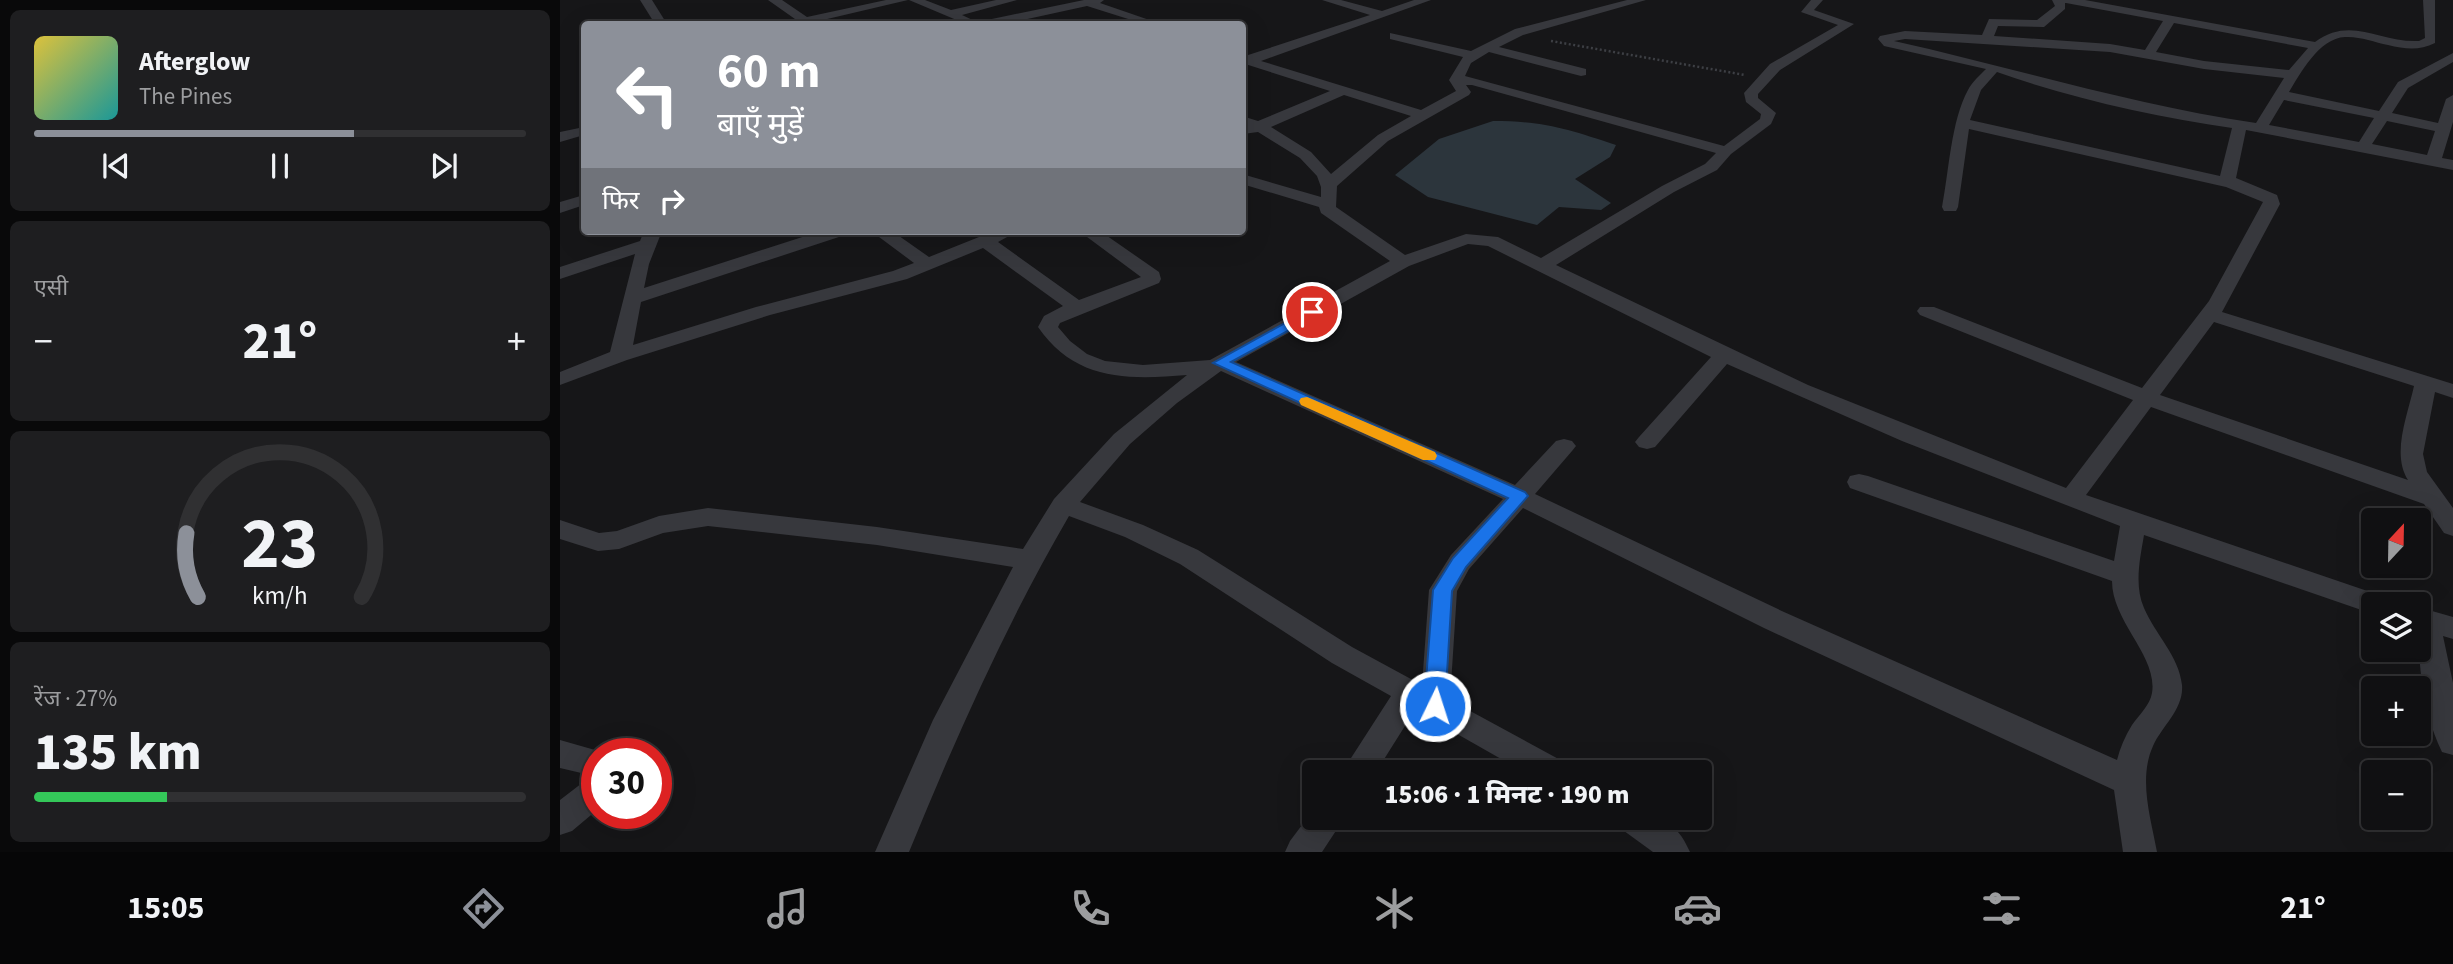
<!DOCTYPE html>
<html lang="hi">
<meta charset="utf-8">
<style>
body{margin:0;font-family:"Source Sans 3","Noto Sans Devanagari",sans-serif;background:#1e1e20;color:#f1f3f6;height:100vh;display:flex;flex-direction:column;font-size:26px;white-space:nowrap}
*{box-sizing:border-box;margin:0}
p{font-size:23px;color:#9c9d9f}
.icon{flex:none;width:38px;height:38px;fill:none;stroke:currentColor;stroke-width:2;stroke-linecap:round;stroke-linejoin:round}
.map{position:relative;flex:1;overflow:hidden}
.side{display:flex;flex-direction:column;gap:10px;padding:10px;background:#09090a;width:560px}
.side>*{flex:none}
.top-card{position:absolute;left:21px;top:21px;width:665px;height:214px;border-radius:7px;box-shadow:0 7px 28px #0002,0 0 0 2px #303032;background:#8c9099;color:#fff;overflow:hidden}
.needle{width:46px;rotate:22deg}
.tools{position:absolute;left:1801px;top:508px;display:grid;gap:14px}
.tools a{display:grid;place-items:center;width:70px;height:70px;border-radius:7px;background:#101012;box-shadow:0 7px 28px #0002,0 0 0 2px #303032;font-size:35px}
.speed{position:absolute;left:21px;top:738px;display:flex;gap:14px;font-size:35px;font-weight:700;text-align:center}
.speed>*{display:grid;place-content:center;width:91px;height:91px;border-radius:50%;background:#101012;box-shadow:0 7px 28px #0002,0 0 0 2px #303032;line-height:1}
.speed .limit{border:10px solid #d22;background:#fff;color:#111}
.pin{position:absolute;display:grid;place-items:center;width:60px;height:60px;color:#fff;margin:-30px;border:4px solid #fff;border-radius:50%;box-shadow:0 2px 7px #0007}
.me{position:absolute;width:77px;margin:-38px;rotate:4deg;stroke-linejoin:round;filter:drop-shadow(0 0 5px #0008)}
.turn{display:flex;align-items:center;gap:24px;height:147px;padding:0 21px;font-size:32px}
.turn .icon{width:91px;height:91px;stroke-width:2.5}
.turn b{display:block;font-size:49px;line-height:60px}
.then{display:flex;align-items:center;height:66px;padding:0 21px;background:#0003;gap:14px;font-size:26px}
.big{font-size:52px;font-weight:800;line-height:1.1}
.side .widget{flex:1;display:flex;flex-direction:column;justify-content:center;gap:10px;min-width:0;padding:0 24px;border-radius:10px;background:#1e1e20}
.side .dial{align-items:center;gap:0}
.dial svg{height:182px;overflow:visible;fill:none;stroke:#303032;stroke-width:7;stroke-linecap:round;text-anchor:middle}
.dial text{fill:#f1f3f6;stroke:none}
.song{display:flex;align-items:center;gap:21px}
.cover{width:84px;height:84px;border-radius:10px;background:linear-gradient(135deg,hsl(50 70% 55%),hsl(180 70% 35%))}
.played{height:7px;border-radius:4px;background:linear-gradient(90deg,#8c9099 65%,#303032 65%)}
.keys{display:flex;justify-content:space-around;direction:ltr}
.heat{display:flex;justify-content:space-between;align-items:center;font-size:38px;direction:ltr}
.charge{height:10px;border-radius:5px;background:linear-gradient(90deg,#34c759 27%,#303032 0)}
.trip{position:absolute;left:742px;top:760px;width:410px;height:70px;border-radius:7px;background:#101012;box-shadow:0 7px 28px #0002,0 0 0 2px #303032;font-weight:800;line-height:70px;text-align:center}
.tab-bar{display:flex;height:112px;justify-content:space-around;align-items:center;background:#060607;color:#9c9d9f}
.tab-bar .icon{width:49px;height:49px}
.tab-bar .active{color:#8c9099}
.tab-bar b{font-size:32px;color:#f1f3f6}
main{display:flex;flex:1;min-height:0}
.map>svg:first-child{display:block}
.water{fill:#2c353c}
.lines{fill:none;stroke-linecap:round;stroke-linejoin:round}
.path{stroke:#3d3f44;stroke-width:2.5;stroke-dasharray:2 2.5;stroke-linecap:butt}
.minor{fill:#37383d;fill-rule:evenodd}
.route{fill:#1a73e8;stroke:#114b97;stroke-width:2}
.slow{fill:#f59e0b}
</style>
<main>
<section class="side">
<div class="widget">
<div class="song"><i class="cover"></i><div><b>Afterglow</b><p>The Pines</p></div></div>
<div class="played"></div>
<div class="keys"><svg class="icon" aria-label="previous" viewBox="0 0 24 24"><path d="M18 5L8 12l10 7zM5 5v14"/></svg><svg class="icon" aria-label="pause" viewBox="0 0 24 24"><path d="M8 5v14M16 5v14"/></svg><svg class="icon" aria-label="next" viewBox="0 0 24 24"><path d="M6 5l10 7-10 7zM19 5v14"/></svg></div>
</div>
<div class="widget"><p>एसी</p>
<div class="heat"><a>−</a><b class="big">21°</b><a>+</a></div>
</div>
<div class="widget dial"><svg viewBox="0 0 100 80">
<path d="M14 69A42 42 0 1 1 86 69"/>
<path d="M14 69A42 42 0 0 1 9 41" stroke="#8c9099"/>
<text x="50" y="56" font-size="32" font-weight="700">23</text>
<text x="50" y="72" font-size="11">km/h</text>
</svg></div>
<div class="widget"><p>रेंज · 27%</p><b class="big">135 km</b><div class="charge"></div></div>
</section>
<div class="map">
<svg width="1893" height="852" viewBox="0 0 1893 852">
<rect width="100%" height="100%" fill="#161618"/>
<path class="water" d="M933 121C984 121 1008 129 1056 145L1050 157 1015 179 1051 203 1041 210 999 207 977 225 868 197 835 175 879 139Z"/>
<g class="lines">
<polyline class="path" points="991,41 1185,75"/>
<g class="minor">
<polygon points="80,0 92,0 107,24 95,24"/>
<polygon points="208,0 222,0 247,17 326,0 348,0 246,24 224,24 226,21 235,19"/>
<polygon points="349,0 365,0 391,10 436,0 457,0 402,15 421,24 406,24"/>
<polygon points="524,0 544,0 540,3 601,24 584,24 527,6 444,24 421,24 427,20"/>
<path d="M762 0H781L822 11 854 0H871L701 61 861 110 896 91 889 80 903 57 830 39V33L911 51 955 29 1067 0H1086L963 35 939 47 1026 69V75L1021 76 929 52 911 63 905 76 1164 146 1200 119 1201 114 1186 102 1184 93 1210 64 1278 25 1241 12 1251 0H1263L1254 10 1294 24 1220 70 1198 94V98L1216 113 1211 124 1171 154 1157 170 1114 192 996 265 1248 385 1506 488 1573 400 1360 315 1357 311 1360 307H1374L1582 388 1649 301 1703 202 1666 187 1409 129 1398 207 1396 211H1384L1382 207C1389 171 1391 121 1408 90 1412 82 1420 75 1426 69L1324 46 1318 39 1320 36 1345 31 1422 35 1429 19 1477 20 1495 6 1492 0H1525L1755 42C1791 15 1820 43 1859 41L1865 38 1863 0H1875V43C1859 51 1845 49 1828 45 1814 42 1799 36 1785 37 1759 38 1740 74 1729 92L1819 111 1838 82 1893 53V62L1848 88 1832 113 1878 123 1886 99 1893 95V122L1882 158 1893 160V170L1686 130 1676 178 1717 195 1720 204 1662 312 1893 384V398L1875 392 1863 454 1867 472 1893 508V536L1884 533 1864 504 1591 407 1526 495 1825 597 1829 604H1813V614L1584 535C1580 559 1574 585 1584 608 1595 634 1619 656 1622 685 1624 709 1602 726 1593 746 1578 779 1591 819 1597 852H1563L1554 790 1204 628 963 508 909 569 897 591 890 700 1004 762 1009 772H964L855 710 816 772H782L831 696 772 663 620 564 565 537 509 516C446 624 396 737 349 852H315L373 720 453 567 317 545 148 526 103 533 59 549 38 551 0 539V520L39 533 57 531 99 516 148 508 317 527 463 549 494 499 554 434 627 375C568 380 515 381 478 327L484 316 503 306 423 248 347 279 210 315 67 360 0 385V372L50 352 75 254 0 279V267L80 241 84 231H102L89 264 84 288 261 231H288L285 235 81 302 73 345 196 307 333 271 354 263 311 231H332L369 257 434 231H458L438 242 519 300 581 277 519 231H540L599 272 601 279 599 283 500 323 498 327 510 341 527 354 545 361 583 365 650 360 830 261 761 213 759 207 682 184V174L761 197V187L757 176 740 158 698 132 683 134 682 128 686 127 682 125V116L698 121 770 91 682 63V57L810 15ZM1505 3H1506L1603 21 1585 50 1550 44 1434 36 1438 26 1484 27 1505 9ZM1614 23 1748 48 1729 70 1644 61 1596 52ZM1345 39 1550 52 1644 69 1724 78 1696 123C1573 105 1455 68 1334 41ZM1437 72C1510 98 1596 117 1672 128L1660 176 1410 120 1421 90ZM906 85H912L1156 153 1145 164 1102 186 981 258 938 237 906 234 845 255 776 207 777 186 828 141 909 95 911 92ZM784 95 851 116 818 135 771 174 751 152 711 127ZM1724 100 1814 118 1799 142 1709 125ZM1827 121 1875 131 1867 155 1812 144ZM908 244 928 246 1151 357 1079 437 1075 442 1079 447 1087 449 1095 447 1167 364 1342 441 1560 526 1554 561 1308 476 1299 474 1290 476 1287 482 1290 488 1552 581C1552 622 1598 656 1592 693 1590 705 1579 715 1572 725 1565 736 1560 748 1557 760L1224 612 975 494 1012 451 1016 446 1012 441 1004 439 996 441 955 485 676 362 849 266ZM1654 322 1854 386C1848 414 1831 454 1848 480L1600 395ZM661 371 943 499 891 555 869 590 862 685 792 647 638 550 583 525 520 502 570 444 617 403Z"/>
<polygon points="24,127 24,135 0,142 0,132"/>
<polygon points="24,195 24,205 0,213 0,202"/>
<path d="M1858 607 1893 617V639L1883 636 1893 683V755L1882 752C1860 706 1858 655 1858 607Z"/>
<polygon points="0,740 49,754 37,754 37,810 12,831 0,835 0,800 26,780 34,776 0,768"/>
<polygon points="754,809 754,817 785,817 762,852 725,852 730,841"/>
<path d="M1055 817C1093 817 1113 813 1130 852H1093L1060 828Z"/>
</g>
</g>
<polygon class="route" points="752,308 759,312 757,315 671,362 965,492 968,496 906,567 892,591 885,706 882,712 875,714 867,712 864,706 873,590 893,558 948,498 653,363"/>
<polygon class="slow" points="747,397 875,452 877,456 875,460 863,460 741,405 739,401 741,398"/>
</svg>
<div class="tools">
<a><svg class="needle" viewBox="-14 -14 28 28"><path d="M0-13l5 13h-10z" fill="#e53935"/><path d="M0 13l5-13h-10z" fill="#9c9d9f"/></svg></a>
<a><svg class="icon" aria-label="layers" viewBox="0 0 24 24"><path d="M12 4l9 5-9 5-9-5zM3 14l9 5 9-5"/></svg></a>
<a>+</a>
<a>−</a>
</div>
<div class="speed"><div class="limit">30</div></div>
<div class="pin" style="left:752px;top:312px;background:#d93025"><svg class="icon" aria-label="arrive" viewBox="0 0 24 24"><path d="M6 21V4h12l-3 4 3 4H6"/></svg></div>
<svg class="me" style="left:875px;top:706px" viewBox="-20 -20 40 40"><circle r="17" fill="#1a73e8" stroke="#fff" stroke-width="3"/><path d="M0-11L8 9 0 5-8 9z" fill="#fff"/></svg>
<div class="trip">15:06 · 1 मिनट · 190 m</div>
<div class="top-card">
<div class="turn"><svg class="icon" aria-label="left" viewBox="0 0 24 24"><path d="M17 20v-9H6M10 6l-5 5 5 5"/></svg><div><b>60 m</b>बाएँ मुड़ें</div></div>
<div class="then">फिर<svg class="icon" aria-label="right" viewBox="0 0 24 24"><path d="M7 20v-9h11M14 6l5 5-5 5"/></svg></div>
</div>
</div>
</main>
<nav class="tab-bar">
<b>15:05</b>
<svg class="icon active" aria-label="directions" viewBox="0 0 24 24"><path d="M12 3l9 9-9 9-9-9zM9 14v-3h6M13 9l2 2-2 2"/></svg>
<svg class="icon" aria-label="music" viewBox="0 0 24 24"><path d="M9 18V5l10-2v13"/><circle cx="6" cy="18" r="3"/><circle cx="16" cy="16" r="3"/></svg>
<svg class="icon" aria-label="phone" viewBox="0 0 24 24"><path d="M5 4h4l2 5-3 2q2 4 5 5l2-3 5 2v4C11 20 4 13 5 4z"/></svg>
<svg class="icon" aria-label="climate" viewBox="0 0 24 24"><path d="M12 3v18M4 7l16 10M4 17L20 7"/></svg>
<svg class="icon" aria-label="car" viewBox="0 0 24 24"><path d="M5 17H2v-5l4-1 3-4h7l3 4 3 1v5h-3M9 17h6M6 11h13"/><circle cx="7" cy="17" r="2"/><circle cx="17" cy="17" r="2"/></svg>
<svg class="icon" aria-label="filters" viewBox="0 0 24 24"><path d="M4 7h16M4 17h16"/><circle cx="9" cy="7" r="2"/><circle cx="15" cy="17" r="2"/></svg>
<b>21°</b>
</nav>
